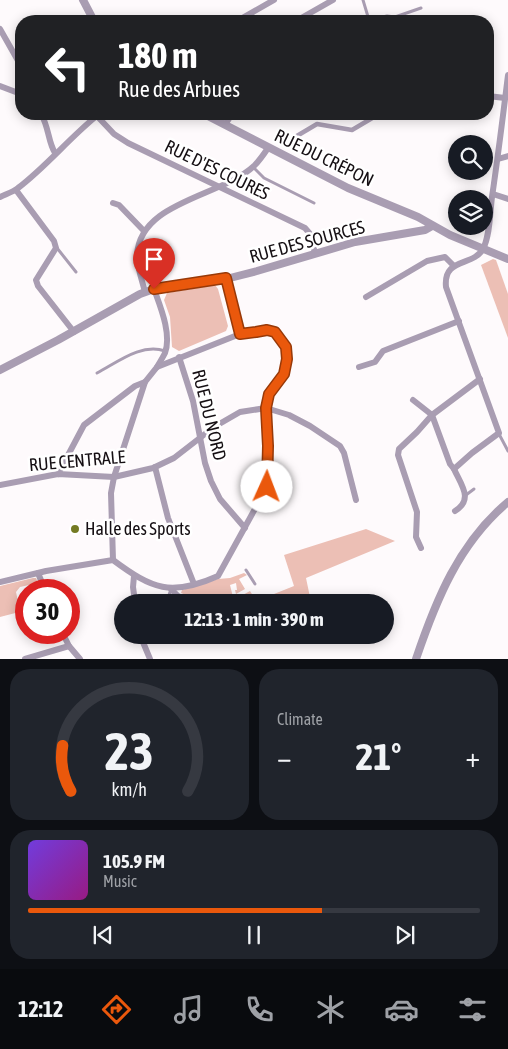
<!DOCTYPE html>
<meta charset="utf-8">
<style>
body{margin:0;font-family:"Asap Condensed",sans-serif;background:#20242c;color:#f1f3f6;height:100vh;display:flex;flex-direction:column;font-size:19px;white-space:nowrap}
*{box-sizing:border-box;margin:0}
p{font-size:16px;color:#9ea1a6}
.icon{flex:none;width:28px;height:28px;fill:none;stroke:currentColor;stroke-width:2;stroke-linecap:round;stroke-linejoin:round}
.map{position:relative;height:659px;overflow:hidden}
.panel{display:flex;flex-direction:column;gap:10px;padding:10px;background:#0d0f14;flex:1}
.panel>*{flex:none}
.banner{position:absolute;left:15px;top:15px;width:479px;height:105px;border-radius:20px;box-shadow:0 2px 12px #0003;background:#202124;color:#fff;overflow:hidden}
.buttons{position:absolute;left:448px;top:135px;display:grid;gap:10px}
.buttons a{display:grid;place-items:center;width:45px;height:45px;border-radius:50%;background:#171b24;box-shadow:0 2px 12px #0003;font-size:25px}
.speed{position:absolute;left:15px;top:579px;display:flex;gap:10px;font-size:25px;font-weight:700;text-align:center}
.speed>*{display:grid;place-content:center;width:65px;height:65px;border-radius:50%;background:#171b24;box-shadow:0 2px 12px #0003;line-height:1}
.speed .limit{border:8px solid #d22;background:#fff;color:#111}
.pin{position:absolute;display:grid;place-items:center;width:42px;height:42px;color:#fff;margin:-51px -21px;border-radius:50% 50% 50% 0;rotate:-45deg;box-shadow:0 0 5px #0007}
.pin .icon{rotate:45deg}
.me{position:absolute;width:55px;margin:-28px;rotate:2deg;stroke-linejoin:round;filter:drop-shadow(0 0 4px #0008)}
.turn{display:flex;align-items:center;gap:18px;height:105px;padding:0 20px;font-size:22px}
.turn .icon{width:65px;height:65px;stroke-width:2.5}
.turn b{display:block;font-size:35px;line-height:42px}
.big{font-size:38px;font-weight:700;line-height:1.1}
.panel .widget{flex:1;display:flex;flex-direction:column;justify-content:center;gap:8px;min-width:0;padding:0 18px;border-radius:20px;background:#20242c}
.panel .dial{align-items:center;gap:0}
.dial svg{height:130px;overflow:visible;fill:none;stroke:#363941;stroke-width:7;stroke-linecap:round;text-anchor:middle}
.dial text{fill:#f1f3f6;stroke:none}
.song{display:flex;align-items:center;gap:15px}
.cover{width:60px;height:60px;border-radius:8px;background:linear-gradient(135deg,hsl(260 70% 55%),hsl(310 70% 35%))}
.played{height:5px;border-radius:2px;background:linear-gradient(90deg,#ea580c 65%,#363941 65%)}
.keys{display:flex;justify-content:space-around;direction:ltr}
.heat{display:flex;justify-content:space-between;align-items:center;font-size:28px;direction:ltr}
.panel .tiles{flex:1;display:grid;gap:10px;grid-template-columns:1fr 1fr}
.widget:last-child{grid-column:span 2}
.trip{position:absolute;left:114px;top:594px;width:280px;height:50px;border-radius:25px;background:#171b24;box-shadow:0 2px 12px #0003;font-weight:700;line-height:50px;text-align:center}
.menu{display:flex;height:80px;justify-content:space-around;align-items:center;background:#090b0e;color:#9ea1a6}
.menu .icon{width:35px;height:35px}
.menu .on{color:#ea580c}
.menu b{font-size:22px;color:#f1f3f6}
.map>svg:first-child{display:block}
.green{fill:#ecbfb5}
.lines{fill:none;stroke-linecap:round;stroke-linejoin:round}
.service{stroke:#a99db2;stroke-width:3}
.pedestrian{stroke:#a99db2;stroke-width:4.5}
.minor{stroke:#a99db2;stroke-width:6}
.tertiary{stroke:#a99db2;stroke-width:8}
.route-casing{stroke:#983908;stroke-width:12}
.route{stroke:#ea580c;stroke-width:9}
.poi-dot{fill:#747a23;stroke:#fff;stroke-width:2}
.labels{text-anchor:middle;stroke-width:5;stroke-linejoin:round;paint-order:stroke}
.street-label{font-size:18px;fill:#150f13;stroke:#fff}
.poi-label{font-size:18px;fill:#150f13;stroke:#fff;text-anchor:start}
</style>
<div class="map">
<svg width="508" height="659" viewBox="0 0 508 659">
<rect width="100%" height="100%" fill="#fefafc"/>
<g class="green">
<polygon points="493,259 496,260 508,294 508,338 481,265"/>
<polygon points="215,285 218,289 228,326 226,331 179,351 172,347 170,317 164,300 167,293"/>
<polygon points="366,529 395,541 306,578 311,602 271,602 269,596 294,586 284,555"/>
<polygon points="244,573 247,575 239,579 245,589 236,594 235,590 237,590 236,583 230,585 233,597 223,602 215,602 197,600 181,593 182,590 218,579 230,578"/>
<polygon points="33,578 36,578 38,583 20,587 16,592 19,606 23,611 0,617 0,586"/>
<polygon points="250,591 257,602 230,602"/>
</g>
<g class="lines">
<g class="service">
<polyline points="363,0 369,20 387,16 395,17 421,8"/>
<polyline points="253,167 264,178 314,203"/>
<polyline points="57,248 76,272"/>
<path d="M97 373C118 362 141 343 165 351"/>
<polyline points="499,434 508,451"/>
<polyline points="466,495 474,489"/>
<polyline points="246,570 255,584"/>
<polyline points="158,602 169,595 171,589"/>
</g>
<polyline class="pedestrian" points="285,143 317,124 352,130 379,114"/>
<g class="minor">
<polyline points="237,21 274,0"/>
<polyline points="296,21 333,0"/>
<polyline points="0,29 21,66"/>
<polyline points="0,86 21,94"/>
<polyline points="488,96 505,98"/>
<path d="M41 114C49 127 48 142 55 153"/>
<polyline points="97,116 114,134 128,143 305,228 311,235 315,254"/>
<polyline points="225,125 232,114"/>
<polyline points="498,159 508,156"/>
<polyline points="16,190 54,241 56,248 36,280 38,286 74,332"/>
<polyline points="493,194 508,199"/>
<path d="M0 197C6 194 13 192 18 188 47 166 70 137 99 114"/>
<polyline points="113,203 119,205 144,231"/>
<polyline points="226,279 240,334"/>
<path d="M154 289C160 306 172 334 165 353 163 357 160 362 157 367"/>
<path d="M145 292C142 280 137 267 137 255 140 201 221 197 254 166 259 161 264 154 268 148"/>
<polyline points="366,297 427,261 445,257 454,266"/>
<polyline points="179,357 193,401 205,463 211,481 220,499 245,528"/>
<polyline points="359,367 375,362 383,351 459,321"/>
<polyline points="413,400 432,415"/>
<path d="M432 415 450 464 454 469 472 453 499 433 446 287C443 257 473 267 483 249 490 236 490 212 492 197 498 156 503 116 508 75"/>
<polyline points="155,467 168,518 194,584"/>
<path d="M454 469C461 485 474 499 455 511"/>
<polyline points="0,485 58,474 114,477 153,468 174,458 214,427 240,412 266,408 289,415 310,426 340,446 344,453 356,500"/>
<polyline points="421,548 416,537 417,512 398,455 399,449 417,432 432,415 480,379"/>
<polyline points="113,560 111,493 114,477 145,382"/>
<polyline points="38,573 45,590"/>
<polyline points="134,576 133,587 135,602"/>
<path d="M0 582 46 571 113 560C152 589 171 597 218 576L267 487 268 446 266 408 269 394 280 381 284 374 287 359 286 347 275 332 267 330 240 334 157 367 145 382 135 386 84 425 58 474"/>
<polyline points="171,589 178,596 191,602"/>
<polyline points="62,632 69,646 80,659"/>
<polyline points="140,635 150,659"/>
<polyline points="25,659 69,646"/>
</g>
<g class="tertiary">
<polyline points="83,0 94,21"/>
<polyline points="204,114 348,188 418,217 450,235 508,259"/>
<polyline points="0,370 58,340 140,294 154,289 226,279 257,271 355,242 425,230 432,226"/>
<path d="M416 659C436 600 459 543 508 502"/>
</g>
</g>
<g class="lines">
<g class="route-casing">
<polyline id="route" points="154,289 226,278 240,334 256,332 267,330 275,332 286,347 287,359 284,374 269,394 266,408 268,446 267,487"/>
</g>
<use href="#route" class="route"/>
</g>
<circle class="poi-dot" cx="75" cy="529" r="5"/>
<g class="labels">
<g class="street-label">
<text transform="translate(324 158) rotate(26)" y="6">RUE DU CRÉPON</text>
<text transform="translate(217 170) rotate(26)" y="6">RUE D'ES COURES</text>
<text transform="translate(307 242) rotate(-15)" y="6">RUE DES SOURCES</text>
<text transform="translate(209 415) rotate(76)" y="6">RUE DU NORD</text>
<text transform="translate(77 461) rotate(-5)" y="6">RUE CENTRALE</text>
</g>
<g class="poi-label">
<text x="85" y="535">Halle des Sports</text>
</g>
</g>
</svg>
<div class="buttons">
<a><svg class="icon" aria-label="search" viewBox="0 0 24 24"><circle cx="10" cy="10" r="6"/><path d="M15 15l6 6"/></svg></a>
<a><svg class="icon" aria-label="layers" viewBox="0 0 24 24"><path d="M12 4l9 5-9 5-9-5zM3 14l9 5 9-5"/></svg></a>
</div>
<div class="speed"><div class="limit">30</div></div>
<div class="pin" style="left:154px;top:289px;background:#d93025"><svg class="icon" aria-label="arrive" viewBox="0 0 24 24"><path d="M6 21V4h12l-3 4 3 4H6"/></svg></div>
<svg class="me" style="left:267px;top:487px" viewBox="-20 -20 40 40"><circle r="19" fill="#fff"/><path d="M0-13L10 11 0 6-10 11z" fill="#ea580c"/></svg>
<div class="trip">12:13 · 1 min · 390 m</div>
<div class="banner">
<div class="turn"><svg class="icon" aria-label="left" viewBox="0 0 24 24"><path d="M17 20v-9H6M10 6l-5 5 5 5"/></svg><div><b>180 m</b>Rue des Arbues</div></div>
</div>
</div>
<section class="panel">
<div class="tiles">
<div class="widget dial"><svg viewBox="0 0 100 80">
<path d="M14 69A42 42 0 1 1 86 69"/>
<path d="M14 69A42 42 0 0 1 9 41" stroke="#ea580c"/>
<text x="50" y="56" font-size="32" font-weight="700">23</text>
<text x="50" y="72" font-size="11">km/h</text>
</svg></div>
<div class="widget"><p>Climate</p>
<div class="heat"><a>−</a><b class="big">21°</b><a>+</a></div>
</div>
<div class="widget">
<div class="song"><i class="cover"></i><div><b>105.9 FM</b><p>Music</p></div></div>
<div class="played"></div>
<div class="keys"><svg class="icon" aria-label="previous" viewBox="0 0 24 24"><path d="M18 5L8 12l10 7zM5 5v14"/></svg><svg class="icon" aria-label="pause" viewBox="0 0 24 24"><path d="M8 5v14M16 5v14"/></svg><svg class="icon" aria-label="next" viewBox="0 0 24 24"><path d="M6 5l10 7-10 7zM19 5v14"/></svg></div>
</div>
</div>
</section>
<nav class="menu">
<b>12:12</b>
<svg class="icon on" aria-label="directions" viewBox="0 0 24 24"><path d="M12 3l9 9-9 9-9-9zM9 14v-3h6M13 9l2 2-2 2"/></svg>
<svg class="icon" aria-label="music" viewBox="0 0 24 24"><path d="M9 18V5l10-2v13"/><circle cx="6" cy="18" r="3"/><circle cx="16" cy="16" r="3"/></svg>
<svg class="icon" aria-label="phone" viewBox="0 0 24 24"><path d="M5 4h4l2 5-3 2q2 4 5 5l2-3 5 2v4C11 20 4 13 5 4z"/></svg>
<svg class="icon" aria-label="climate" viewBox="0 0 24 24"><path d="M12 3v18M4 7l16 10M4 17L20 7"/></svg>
<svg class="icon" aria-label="car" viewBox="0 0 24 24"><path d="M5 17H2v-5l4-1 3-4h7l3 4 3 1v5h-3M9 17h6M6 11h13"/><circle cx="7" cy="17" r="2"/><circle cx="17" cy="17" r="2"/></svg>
<svg class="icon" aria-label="filters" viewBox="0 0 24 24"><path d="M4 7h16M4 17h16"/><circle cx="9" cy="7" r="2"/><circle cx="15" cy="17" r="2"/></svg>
</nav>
